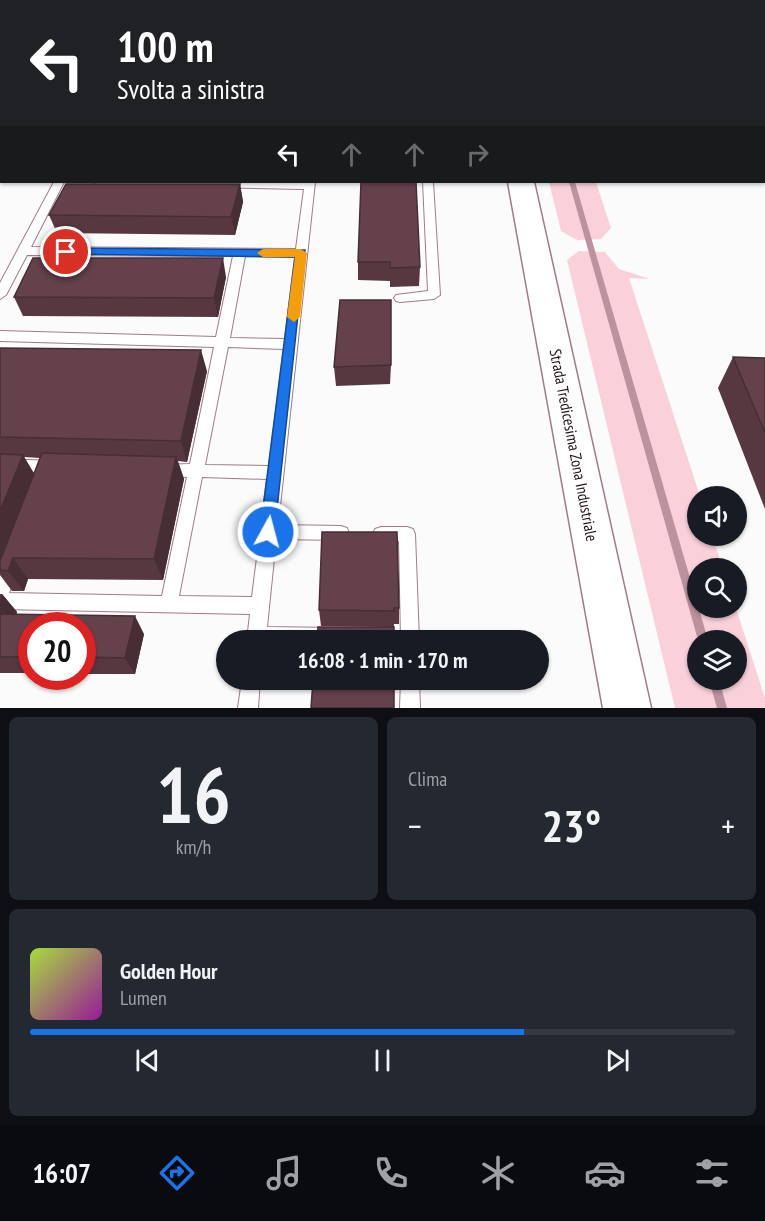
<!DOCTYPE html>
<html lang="it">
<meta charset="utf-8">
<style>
body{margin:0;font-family:"PT Sans Narrow",sans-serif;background:#242831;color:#f1f3f6;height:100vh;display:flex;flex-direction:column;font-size:22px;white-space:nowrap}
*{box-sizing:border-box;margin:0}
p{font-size:20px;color:#9ea1a6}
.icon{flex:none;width:33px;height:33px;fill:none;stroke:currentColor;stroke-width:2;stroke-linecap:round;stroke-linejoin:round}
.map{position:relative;height:708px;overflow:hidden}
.drawer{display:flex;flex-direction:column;gap:9px;padding:9px;background:#0d0f14;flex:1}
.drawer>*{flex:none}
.guide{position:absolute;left:0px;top:0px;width:765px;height:183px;box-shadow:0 2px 4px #0004;background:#202124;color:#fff;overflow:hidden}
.fabs{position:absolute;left:687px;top:486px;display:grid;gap:12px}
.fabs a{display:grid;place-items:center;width:60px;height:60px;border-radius:50%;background:#171b24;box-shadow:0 2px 4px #0004;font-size:30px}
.speed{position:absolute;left:18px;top:612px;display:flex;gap:12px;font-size:30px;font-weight:700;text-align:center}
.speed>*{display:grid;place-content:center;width:78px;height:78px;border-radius:50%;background:#171b24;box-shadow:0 2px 4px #0004;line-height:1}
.speed .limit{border:9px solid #d22;background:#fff;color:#111}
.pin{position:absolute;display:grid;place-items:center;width:51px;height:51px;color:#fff;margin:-26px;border:3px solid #fff;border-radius:50%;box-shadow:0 2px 6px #0007}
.me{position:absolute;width:66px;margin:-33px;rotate:7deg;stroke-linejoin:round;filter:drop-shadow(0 0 4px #0008)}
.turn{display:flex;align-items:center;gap:21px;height:126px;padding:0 18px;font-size:27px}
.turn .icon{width:78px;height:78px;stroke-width:2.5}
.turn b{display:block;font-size:42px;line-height:51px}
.lanes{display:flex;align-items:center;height:57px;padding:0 18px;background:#0003;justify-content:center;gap:30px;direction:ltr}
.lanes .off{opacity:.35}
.big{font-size:45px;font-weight:700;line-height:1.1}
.drawer .widget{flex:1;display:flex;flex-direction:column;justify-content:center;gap:9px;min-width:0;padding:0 21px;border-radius:9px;background:#242831}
.drawer .dial{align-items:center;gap:0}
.dial b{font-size:78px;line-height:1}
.song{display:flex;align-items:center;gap:18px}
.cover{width:72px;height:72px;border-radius:9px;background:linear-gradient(135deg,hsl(80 70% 55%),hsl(300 70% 35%))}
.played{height:6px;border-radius:3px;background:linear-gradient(90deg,#1a73e8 70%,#363941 70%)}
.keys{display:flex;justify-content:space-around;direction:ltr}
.heat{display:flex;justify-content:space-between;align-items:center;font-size:33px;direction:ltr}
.drawer .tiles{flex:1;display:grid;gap:9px;grid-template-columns:1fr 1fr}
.widget:last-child{grid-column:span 2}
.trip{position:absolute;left:216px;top:630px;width:333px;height:60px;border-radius:30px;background:#171b24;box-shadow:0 2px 4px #0004;font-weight:700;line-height:60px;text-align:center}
.tab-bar{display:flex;height:96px;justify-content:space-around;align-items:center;background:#090b0e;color:#9ea1a6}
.tab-bar .icon{width:42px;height:42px}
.tab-bar .on{color:#1a73e8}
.tab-bar b{font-size:27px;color:#f1f3f6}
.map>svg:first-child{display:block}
.green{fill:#fad0db;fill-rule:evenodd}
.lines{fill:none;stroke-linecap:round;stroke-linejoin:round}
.stream{fill:#bb929d;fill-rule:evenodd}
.lane-casing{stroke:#a17b86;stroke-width:2}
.secondary-casing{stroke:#a17b86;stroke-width:3}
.lane{fill:#fff;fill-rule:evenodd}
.secondary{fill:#fff;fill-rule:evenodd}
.wall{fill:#573841;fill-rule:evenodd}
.shaded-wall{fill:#472e35}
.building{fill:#65414c;stroke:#472e35;stroke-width:1.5}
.route{fill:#1a73e8;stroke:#114b97;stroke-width:1.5}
.slow{fill:#f59e0b}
.labels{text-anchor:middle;stroke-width:6;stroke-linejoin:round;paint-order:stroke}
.street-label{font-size:16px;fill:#221418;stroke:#fff}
</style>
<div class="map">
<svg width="765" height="708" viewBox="0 0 765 708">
<rect width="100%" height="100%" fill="#fbfbfb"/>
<g class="green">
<polygon points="549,182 596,182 611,228 601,239 577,240 561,231"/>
<path d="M579 251 605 252 619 269 650 279 629 278 700 496H698V536H712L723 568H698V608H736L765 698V708H675L567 260ZM698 640H736V680H698Z"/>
</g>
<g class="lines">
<g class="stream">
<rect x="519" y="0" width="4" height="2"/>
<polygon points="569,182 575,182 708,640 698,640"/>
<polygon points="709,680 719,680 727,708 717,708"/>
</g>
<g class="lane-casing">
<g id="lane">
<polygon points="114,0 127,2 115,2"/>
<polygon points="282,0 292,0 281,2"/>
<polygon points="331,0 339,0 330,2"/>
<polygon points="0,176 2,182 5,182 0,182"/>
<path d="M54 182H64L31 247 296 249 304 189 98 185 93 182H315L278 525 341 526 347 528 349 533 347 538 341 540 276 539 267 627 335 628 341 631 344 637 343 640H247L250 614 0 609V571L5 559 11 557 17 559 20 565 9 593 162 596 187 477 159 475 156 470 159 465 190 464 214 347 0 341V331L216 337 233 256 27 255 6 295 0 299V283ZM245 256 295 257 285 339 230 338ZM228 347 284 349 269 466 205 465ZM202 477 267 479 252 597 179 596Z"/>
<polygon points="423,182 433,182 440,295 434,299 400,302 396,301 394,298 396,295 428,291"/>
<polygon points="0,459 55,461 60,462 63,467 60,472 55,473 0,471"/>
<polygon points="381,527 407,527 413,529 415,534 419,640 401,640 399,541 375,539 373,534 375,529"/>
<polygon points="242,680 260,680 258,708 238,708"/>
<polygon points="401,680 419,680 420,708 400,708"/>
</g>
</g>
<g class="secondary-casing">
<g id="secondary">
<rect x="475" y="0" width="18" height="2"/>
<polygon points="508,182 534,182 651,708 603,708"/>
</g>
</g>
<use href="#lane" class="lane"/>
<use href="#secondary" class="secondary"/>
</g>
<g class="wall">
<rect x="366" y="0" width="81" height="2"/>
<polygon points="765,0 765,121 764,121 764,2"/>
<polygon points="361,182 420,267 419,286 390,287 390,281 358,280 358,262"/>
<polygon points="240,184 243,202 235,235 57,233 49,215"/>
<polygon points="226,277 218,317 23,316 14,297"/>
<path d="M0 348 207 371 187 462 178 461 184 479 163 580 28 579 24 591H12L0 575ZM24 457 40 458 34 474Z"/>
<polygon points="733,357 765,358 765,509 718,388"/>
<polygon points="391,365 390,384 336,386 334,367"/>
<polygon points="0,594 2,594 17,612 16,615 144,634 135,674 82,674 82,626 32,626 32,673 0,673"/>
<polygon points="399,608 399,624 394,624 394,627 321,626 319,610"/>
</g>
<g class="shaded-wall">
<polygon points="1,101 2,128 0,131 0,102"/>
<polygon points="2,136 2,166 0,168 0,139"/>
<polygon points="240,184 243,202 235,235 231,217"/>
<polygon points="223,258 226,277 218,317 214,298"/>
<polygon points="201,350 207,371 187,462 181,441"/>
<polygon points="23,455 35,475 0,565 0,511"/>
<polygon points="176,457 184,479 163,580 154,559"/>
<polygon points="13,558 28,579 24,591 8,571"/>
<polygon points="2,594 17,612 10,632 0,620 0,600"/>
<polygon points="135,616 144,634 135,674 125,658"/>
</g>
<g class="building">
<polygon points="386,0 447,0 447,2 389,2"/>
<polygon points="734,0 765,0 765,97 764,97 764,2 732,2"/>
<polygon points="0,130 2,130 2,136 0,139"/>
<polygon points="361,182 416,182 420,267 390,268 390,262 358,262"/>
<polygon points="66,184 240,184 231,217 49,215"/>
<polygon points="33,258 223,258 214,298 14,297"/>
<polygon points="340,300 391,300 391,365 334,367"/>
<polygon points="0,348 201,350 181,441 0,437"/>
<polygon points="733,357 765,358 765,433"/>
<polygon points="42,453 176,457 154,559 13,558 8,571 0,570 0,561"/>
<polygon points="0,454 23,455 0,511"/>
<polygon points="322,532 397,532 399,608 394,608 394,611 319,610"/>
<polygon points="0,614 135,616 125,658 82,657 82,626 32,626 32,657 0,657"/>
<polygon points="318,627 394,627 394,640 317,640"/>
<polygon points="313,680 394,680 394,708 311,708"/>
</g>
<polygon class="route" points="66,248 305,250 274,537 268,539 263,537 260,532 295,257 62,254 62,249"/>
<polygon class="slow" points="301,249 307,253 300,317 294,322 287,317 295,257 263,257 257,253 263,249"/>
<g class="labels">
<g class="street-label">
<text transform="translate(574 445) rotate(79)" y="6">Strada Tredicesima Zona Industriale</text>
</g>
</g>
</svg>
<div class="fabs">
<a><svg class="icon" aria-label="sound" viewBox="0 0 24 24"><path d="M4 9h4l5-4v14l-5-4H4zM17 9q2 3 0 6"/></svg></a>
<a><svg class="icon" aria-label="search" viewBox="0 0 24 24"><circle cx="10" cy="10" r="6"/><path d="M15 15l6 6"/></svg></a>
<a><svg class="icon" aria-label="layers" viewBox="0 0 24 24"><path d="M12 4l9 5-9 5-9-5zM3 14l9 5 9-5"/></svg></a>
</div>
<div class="speed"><div class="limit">20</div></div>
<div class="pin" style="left:66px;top:252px;background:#d93025"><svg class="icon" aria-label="arrive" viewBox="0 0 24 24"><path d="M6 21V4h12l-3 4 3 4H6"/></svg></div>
<svg class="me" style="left:268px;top:532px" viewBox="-20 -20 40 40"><circle r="17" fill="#1a73e8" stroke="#fff" stroke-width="3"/><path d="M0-11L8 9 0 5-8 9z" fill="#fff"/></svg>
<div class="trip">16:08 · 1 min · 170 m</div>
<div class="guide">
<div class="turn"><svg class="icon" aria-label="left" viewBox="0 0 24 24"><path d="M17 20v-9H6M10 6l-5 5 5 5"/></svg><div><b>100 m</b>Svolta a sinistra</div></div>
<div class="lanes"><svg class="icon" aria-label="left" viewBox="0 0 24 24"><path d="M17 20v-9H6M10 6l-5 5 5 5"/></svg><svg class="icon off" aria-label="ahead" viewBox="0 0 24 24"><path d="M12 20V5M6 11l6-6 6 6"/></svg><svg class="icon off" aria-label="ahead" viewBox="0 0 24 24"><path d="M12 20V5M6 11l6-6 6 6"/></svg><svg class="icon off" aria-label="right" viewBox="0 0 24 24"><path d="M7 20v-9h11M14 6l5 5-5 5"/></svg></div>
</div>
</div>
<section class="drawer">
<div class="tiles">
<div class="widget dial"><b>16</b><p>km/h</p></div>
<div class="widget"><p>Clima</p>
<div class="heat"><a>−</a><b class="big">23°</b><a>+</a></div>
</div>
<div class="widget">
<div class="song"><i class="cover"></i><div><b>Golden Hour</b><p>Lumen</p></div></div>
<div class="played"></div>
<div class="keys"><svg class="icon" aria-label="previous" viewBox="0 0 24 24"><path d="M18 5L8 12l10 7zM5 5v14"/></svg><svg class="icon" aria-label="pause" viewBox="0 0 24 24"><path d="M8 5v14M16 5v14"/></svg><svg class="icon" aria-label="next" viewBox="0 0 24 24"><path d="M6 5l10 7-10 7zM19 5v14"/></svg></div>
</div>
</div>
</section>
<nav class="tab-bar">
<b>16:07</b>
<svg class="icon on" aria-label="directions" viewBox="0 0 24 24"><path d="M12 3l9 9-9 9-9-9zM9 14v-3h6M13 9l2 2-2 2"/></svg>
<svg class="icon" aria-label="music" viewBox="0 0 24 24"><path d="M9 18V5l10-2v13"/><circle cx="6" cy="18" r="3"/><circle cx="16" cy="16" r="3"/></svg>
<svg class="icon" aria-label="phone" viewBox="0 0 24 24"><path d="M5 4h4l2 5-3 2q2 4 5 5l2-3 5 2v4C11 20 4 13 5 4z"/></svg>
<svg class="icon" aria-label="climate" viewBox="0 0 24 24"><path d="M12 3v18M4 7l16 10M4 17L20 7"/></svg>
<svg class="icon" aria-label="car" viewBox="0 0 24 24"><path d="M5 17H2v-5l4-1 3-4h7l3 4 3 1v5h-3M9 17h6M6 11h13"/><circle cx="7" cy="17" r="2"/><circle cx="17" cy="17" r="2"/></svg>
<svg class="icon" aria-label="filters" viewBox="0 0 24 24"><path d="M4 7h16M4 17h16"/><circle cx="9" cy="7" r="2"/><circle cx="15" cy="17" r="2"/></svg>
</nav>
